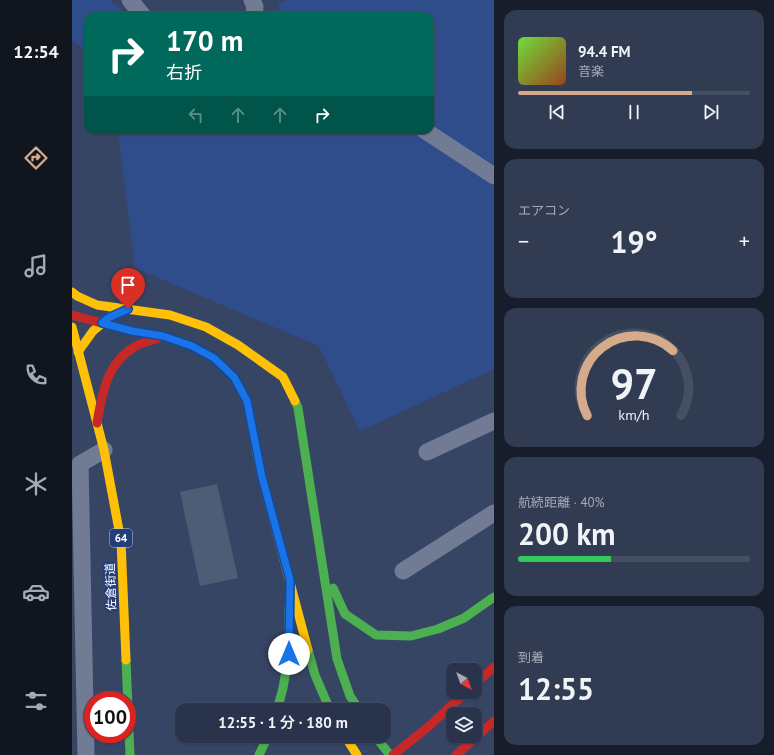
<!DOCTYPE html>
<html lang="ja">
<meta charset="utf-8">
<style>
body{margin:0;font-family:"PT Sans","Noto Sans JP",sans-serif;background:#313c53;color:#f1f3f6;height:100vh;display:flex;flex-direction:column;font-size:15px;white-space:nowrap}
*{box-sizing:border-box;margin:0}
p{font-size:13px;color:#a5aab5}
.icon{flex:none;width:22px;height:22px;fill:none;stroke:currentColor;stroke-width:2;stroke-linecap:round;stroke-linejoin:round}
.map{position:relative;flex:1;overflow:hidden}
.drawer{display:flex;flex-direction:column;gap:10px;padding:10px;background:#171d2a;width:280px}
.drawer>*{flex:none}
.guide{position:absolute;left:12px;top:12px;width:350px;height:122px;border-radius:12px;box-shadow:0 1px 3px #0004,0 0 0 1px #454f64;background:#00695c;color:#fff;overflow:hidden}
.needle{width:26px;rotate:139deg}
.buttons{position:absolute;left:374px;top:663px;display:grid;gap:8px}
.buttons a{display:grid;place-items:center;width:36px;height:36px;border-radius:8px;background:#29344c;box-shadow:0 1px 3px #0004,0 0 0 1px #454f64;font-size:20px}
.speed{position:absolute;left:12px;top:691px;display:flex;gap:8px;font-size:20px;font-weight:700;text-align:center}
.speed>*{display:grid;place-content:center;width:52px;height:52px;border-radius:50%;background:#29344c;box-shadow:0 1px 3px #0004,0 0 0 1px #454f64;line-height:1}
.speed .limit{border:6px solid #d22;background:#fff;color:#111}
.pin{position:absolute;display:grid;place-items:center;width:34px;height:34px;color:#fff;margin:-41px -17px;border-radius:50% 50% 50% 0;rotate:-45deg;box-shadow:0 0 4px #0007}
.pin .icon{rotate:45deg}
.me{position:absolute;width:44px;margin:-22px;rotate:0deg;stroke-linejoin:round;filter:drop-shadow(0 0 3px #0008)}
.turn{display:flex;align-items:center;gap:14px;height:84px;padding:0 16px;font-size:18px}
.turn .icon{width:52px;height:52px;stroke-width:2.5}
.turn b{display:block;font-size:28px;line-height:34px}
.lanes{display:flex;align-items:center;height:38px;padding:0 16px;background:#0003;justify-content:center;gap:20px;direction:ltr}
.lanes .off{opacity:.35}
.big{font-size:30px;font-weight:600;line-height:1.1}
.drawer .tile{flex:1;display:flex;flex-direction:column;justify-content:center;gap:6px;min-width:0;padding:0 14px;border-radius:12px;background:#313c53}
.drawer .dial{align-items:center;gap:0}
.dial svg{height:104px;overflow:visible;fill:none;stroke:#454f64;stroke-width:7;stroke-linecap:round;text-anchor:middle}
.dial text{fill:#f1f3f6;stroke:none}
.song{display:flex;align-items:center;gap:12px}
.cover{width:48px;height:48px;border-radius:6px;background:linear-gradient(135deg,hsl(100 70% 55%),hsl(20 70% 35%))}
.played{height:4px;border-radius:2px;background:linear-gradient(90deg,#d6ab8b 75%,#454f64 75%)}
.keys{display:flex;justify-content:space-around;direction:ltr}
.heat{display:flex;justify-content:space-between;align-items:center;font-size:22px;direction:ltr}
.charge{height:6px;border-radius:3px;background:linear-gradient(90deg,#34c759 40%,#454f64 0)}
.trip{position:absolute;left:103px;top:703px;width:216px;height:40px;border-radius:12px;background:#29344c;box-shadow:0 1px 3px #0004,0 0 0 1px #454f64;font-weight:600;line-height:40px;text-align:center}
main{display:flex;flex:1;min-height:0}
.menu{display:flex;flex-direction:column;width:72px;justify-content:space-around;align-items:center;background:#10151e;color:#a5aab5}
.menu .icon{width:28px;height:28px}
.menu .on{color:#d6ab8b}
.menu b{font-size:18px;color:#f1f3f6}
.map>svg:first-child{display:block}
.green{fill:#2e4d8a}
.building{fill:#4f5c75}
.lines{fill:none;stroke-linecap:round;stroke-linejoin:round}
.street{stroke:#717c94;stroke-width:17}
.fast{stroke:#4caf50;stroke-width:9}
.slow{stroke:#ffc107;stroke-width:9}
.jam{stroke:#c62828;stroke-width:9}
.route-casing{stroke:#114b97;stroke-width:10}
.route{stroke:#1a73e8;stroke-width:7}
.labels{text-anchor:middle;stroke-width:4;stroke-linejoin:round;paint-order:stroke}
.shield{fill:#233e79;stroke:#bdc5d7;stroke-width:1}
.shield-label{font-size:11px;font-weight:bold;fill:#fff}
.street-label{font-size:12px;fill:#fff;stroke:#233e79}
</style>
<main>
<nav class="menu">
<b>12:54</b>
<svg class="icon on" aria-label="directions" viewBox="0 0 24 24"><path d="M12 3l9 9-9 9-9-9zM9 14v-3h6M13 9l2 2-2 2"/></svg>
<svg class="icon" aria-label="music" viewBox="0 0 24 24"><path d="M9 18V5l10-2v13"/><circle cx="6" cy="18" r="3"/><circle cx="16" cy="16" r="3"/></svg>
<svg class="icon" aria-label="phone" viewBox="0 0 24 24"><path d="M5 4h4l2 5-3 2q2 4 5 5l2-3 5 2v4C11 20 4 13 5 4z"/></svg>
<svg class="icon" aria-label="climate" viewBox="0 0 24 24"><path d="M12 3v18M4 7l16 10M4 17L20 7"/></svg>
<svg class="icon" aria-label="car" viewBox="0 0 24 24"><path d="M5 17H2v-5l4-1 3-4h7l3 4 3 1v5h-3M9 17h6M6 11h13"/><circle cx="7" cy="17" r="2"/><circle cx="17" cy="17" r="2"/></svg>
<svg class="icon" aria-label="filters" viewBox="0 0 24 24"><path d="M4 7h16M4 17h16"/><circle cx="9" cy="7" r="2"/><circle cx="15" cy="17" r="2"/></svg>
</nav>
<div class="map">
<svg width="422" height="755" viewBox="0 0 422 755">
<rect width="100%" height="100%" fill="#374565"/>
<g class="green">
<polygon points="0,0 38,0 57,16 16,16 16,52 0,40"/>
<polygon points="216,0 422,0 422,369 288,431 247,346 63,268 46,130 358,130 358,16 207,16 207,4"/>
</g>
<polygon class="building" points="145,484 166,578 128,586 108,492"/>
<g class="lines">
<g class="street">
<polyline points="58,0 71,16"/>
<polyline points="180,0 183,7 182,16"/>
<polyline points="352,130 422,176"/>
<polyline points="355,452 422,421"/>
<polyline points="331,571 422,513"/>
<polyline points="14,755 8,464 32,450"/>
</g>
<g class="fast">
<polyline points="223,401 226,408 265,659 278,696 287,710"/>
<polyline points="261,588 273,614 304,635 339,636 366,629 392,618 422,597"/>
<polyline points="236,650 243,675 258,710"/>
<polyline points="54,660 58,755"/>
<polyline points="205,710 211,688 217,654 217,608"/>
<polyline points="303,736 318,755"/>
<polyline points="187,755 196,736"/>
</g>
<g class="slow">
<polyline points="0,292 5,296 25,305 98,315 134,327 166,345 211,377 223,401"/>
<polyline points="0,327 32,450 49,541 54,660"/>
<polyline points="6,352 21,331 39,316"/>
<polyline points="184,449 190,477 236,650"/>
<polyline points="273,736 285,755"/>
</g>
<g class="jam">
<polyline points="0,315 60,331 91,336 120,346 142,358 162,377 175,401 184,449"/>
<path d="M25 423C30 393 35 362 64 346 72 342 81 340 90 337"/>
<polyline points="403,684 422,667"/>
<polyline points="321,755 356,727 394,692"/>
<polyline points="384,755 422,721"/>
</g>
</g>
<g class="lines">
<g class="route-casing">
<polyline id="route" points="56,309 36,318 30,323 60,331 91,336 120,346 142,358 162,377 175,401 190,477 218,580 217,654"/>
</g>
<use href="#route" class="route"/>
</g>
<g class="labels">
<rect class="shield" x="38" y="529" width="22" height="18" rx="3"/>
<g class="shield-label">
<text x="49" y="542">64</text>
</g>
<g class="street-label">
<text transform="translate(39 587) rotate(-92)" y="4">佐倉街道</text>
</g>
</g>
</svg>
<div class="buttons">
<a><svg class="needle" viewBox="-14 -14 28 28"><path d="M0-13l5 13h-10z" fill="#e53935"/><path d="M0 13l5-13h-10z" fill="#a5aab5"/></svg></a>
<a><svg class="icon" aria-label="layers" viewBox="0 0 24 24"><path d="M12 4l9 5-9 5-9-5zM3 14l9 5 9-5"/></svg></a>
</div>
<div class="speed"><div class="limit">100</div></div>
<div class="pin" style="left:56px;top:309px;background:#d93025"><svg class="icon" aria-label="arrive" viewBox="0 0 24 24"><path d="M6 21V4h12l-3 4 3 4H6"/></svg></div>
<svg class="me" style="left:217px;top:654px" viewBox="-20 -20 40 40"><circle r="19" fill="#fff"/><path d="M0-13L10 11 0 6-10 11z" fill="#1a73e8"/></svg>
<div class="trip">12:55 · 1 分 · 180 m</div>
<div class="guide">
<div class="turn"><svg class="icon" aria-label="right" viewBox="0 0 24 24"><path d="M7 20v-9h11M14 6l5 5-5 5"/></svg><div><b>170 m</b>右折</div></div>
<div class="lanes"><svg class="icon off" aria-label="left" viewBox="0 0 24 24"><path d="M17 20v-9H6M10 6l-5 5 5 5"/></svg><svg class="icon off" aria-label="ahead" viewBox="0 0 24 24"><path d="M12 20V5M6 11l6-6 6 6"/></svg><svg class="icon off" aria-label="ahead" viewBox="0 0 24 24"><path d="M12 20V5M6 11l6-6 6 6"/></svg><svg class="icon" aria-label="right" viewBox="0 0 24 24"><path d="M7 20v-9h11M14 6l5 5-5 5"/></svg></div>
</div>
</div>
<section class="drawer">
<div class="tile">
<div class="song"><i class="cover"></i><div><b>94.4 FM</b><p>音楽</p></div></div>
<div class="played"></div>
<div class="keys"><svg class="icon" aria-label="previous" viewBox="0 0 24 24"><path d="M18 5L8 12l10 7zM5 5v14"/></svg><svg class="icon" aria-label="pause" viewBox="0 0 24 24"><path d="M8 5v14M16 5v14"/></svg><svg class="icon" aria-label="next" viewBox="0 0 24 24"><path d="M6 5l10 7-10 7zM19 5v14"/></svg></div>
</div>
<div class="tile"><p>エアコン</p>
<div class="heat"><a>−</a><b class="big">19°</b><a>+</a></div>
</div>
<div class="tile dial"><svg viewBox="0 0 100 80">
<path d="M14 69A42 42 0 1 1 86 69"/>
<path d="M14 69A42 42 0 0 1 80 19" stroke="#d6ab8b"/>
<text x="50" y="56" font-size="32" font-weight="700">97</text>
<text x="50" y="72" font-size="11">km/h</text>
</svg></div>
<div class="tile"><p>航続距離 · 40%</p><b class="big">200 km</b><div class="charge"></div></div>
<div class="tile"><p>到着</p><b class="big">12:55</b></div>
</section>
</main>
